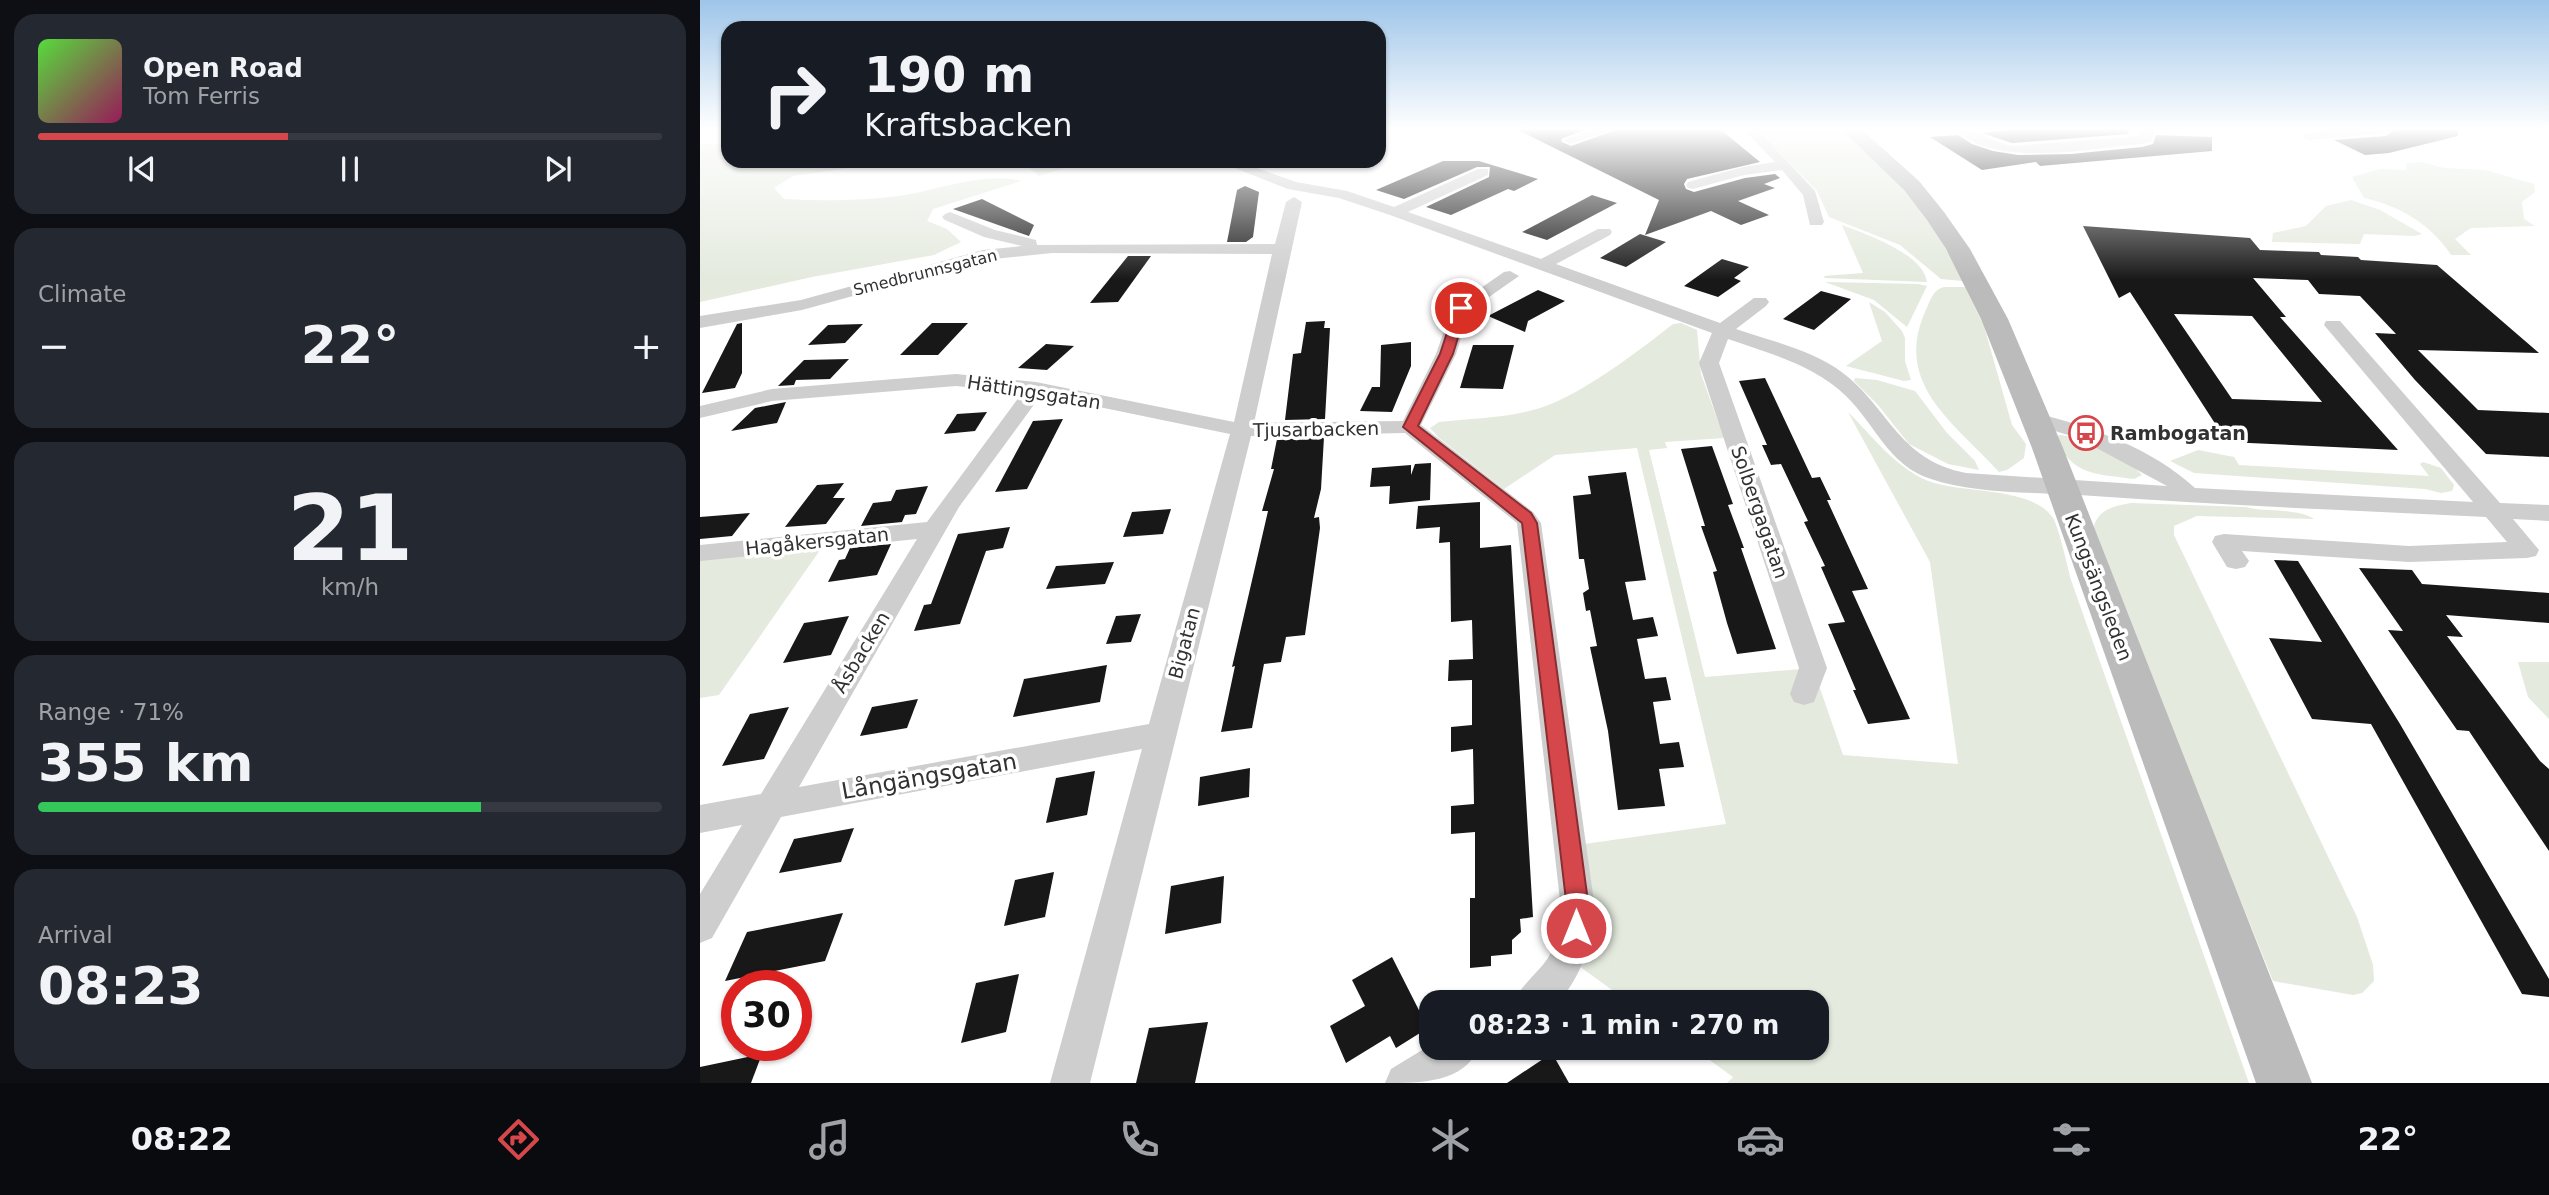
<!DOCTYPE html>
<meta charset="utf-8">
<style>
body{margin:0;font-family:"DejaVu Sans",sans-serif;background:#242831;color:#f1f3f6;height:100vh;display:flex;flex-direction:column;font-size:26px;white-space:nowrap}
*{box-sizing:border-box;margin:0}
p{font-size:23px;color:#9ea1a6}
.icon{flex:none;width:38px;height:38px;fill:none;stroke:currentColor;stroke-width:2;stroke-linecap:round;stroke-linejoin:round}
.map{position:relative;flex:1;overflow:hidden}
.panel{display:flex;flex-direction:column;gap:14px;padding:14px;background:#0d0f14;width:700px}
.panel>*{flex:none}
.guide{position:absolute;left:21px;top:21px;width:665px;height:147px;border-radius:21px;box-shadow:0 2px 5px #0004;background:#171b24;color:#f1f3f6;overflow:hidden}
.speed{position:absolute;left:21px;top:970px;display:flex;gap:14px;font-size:35px;font-weight:700;text-align:center}
.speed>*{display:grid;place-content:center;width:91px;height:91px;border-radius:50%;background:#171b24;box-shadow:0 2px 5px #0004;line-height:1}
.speed .limit{border:10px solid #d22;background:#fff;color:#111}
.pin{position:absolute;display:grid;place-items:center;width:60px;height:60px;color:#fff;margin:-30px;border:4px solid #fff;border-radius:50%;box-shadow:0 2px 7px #0007}
.me{position:absolute;width:77px;margin:-38px;rotate:0deg;stroke-linejoin:round;filter:drop-shadow(0 0 5px #0008)}
.turn{display:flex;align-items:center;gap:24px;height:147px;padding:0 28px;font-size:32px}
.turn .icon{width:91px;height:91px;stroke-width:2.5}
.turn b{display:block;font-size:49px;line-height:60px}
.big{font-size:52px;font-weight:700;line-height:1.1}
.panel .widget{flex:1;display:flex;flex-direction:column;justify-content:center;gap:10px;min-width:0;padding:0 24px;border-radius:21px;background:#242831}
.panel .dial{align-items:center;gap:0}
.dial b{font-size:91px;line-height:1}
.song{display:flex;align-items:center;gap:21px}
.cover{width:84px;height:84px;border-radius:10px;background:linear-gradient(135deg,hsl(110 70% 55%),hsl(330 70% 35%))}
.played{height:7px;border-radius:4px;background:linear-gradient(90deg,#d5474b 40%,#363941 40%)}
.keys{display:flex;justify-content:space-around;direction:ltr}
.heat{display:flex;justify-content:space-between;align-items:center;font-size:38px;direction:ltr}
.charge{height:10px;border-radius:5px;background:linear-gradient(90deg,#34c759 71%,#363941 0)}
.trip{position:absolute;left:719px;top:990px;width:410px;height:70px;border-radius:21px;background:#171b24;box-shadow:0 2px 5px #0004;font-weight:700;line-height:70px;text-align:center}
.menu{display:flex;height:112px;justify-content:space-around;align-items:center;background:#090b0e;color:#9ea1a6}
.menu .icon{width:49px;height:49px}
.menu .current{color:#d5474b}
.menu b{font-size:32px;color:#f1f3f6}
main{display:flex;flex:1;min-height:0}
.map>svg:first-child{display:block}
.green{fill:#e4eade}
.building{fill:#181818;fill-rule:evenodd}
.lines{fill:none;stroke-linecap:round;stroke-linejoin:round}
.minor{fill:#cecece;fill-rule:evenodd}
.secondary{fill:#bbb;fill-rule:evenodd}
.route{fill:#d5474b;stroke:#8a2e31;stroke-width:2}
.labels{text-anchor:middle;stroke-width:7;stroke-linejoin:round;paint-order:stroke}
.far-street-label{font-size:16px;fill:#313131;stroke:#fff}
.street-label{font-size:19px;fill:#313131;stroke:#fff}
.poi-label{font-size:19px;font-weight:bold;fill:#313131;stroke:#fff;text-anchor:start}
.near-street-label{font-size:23px;fill:#313131;stroke:#fff}
</style>
<main>
<section class="panel">
<div class="widget">
<div class="song"><i class="cover"></i><div><b>Open Road</b><p>Tom Ferris</p></div></div>
<div class="played"></div>
<div class="keys"><svg class="icon" aria-label="previous" viewBox="0 0 24 24"><path d="M18 5L8 12l10 7zM5 5v14"/></svg><svg class="icon" aria-label="pause" viewBox="0 0 24 24"><path d="M8 5v14M16 5v14"/></svg><svg class="icon" aria-label="next" viewBox="0 0 24 24"><path d="M6 5l10 7-10 7zM19 5v14"/></svg></div>
</div>
<div class="widget"><p>Climate</p>
<div class="heat"><a>−</a><b class="big">22°</b><a>+</a></div>
</div>
<div class="widget dial"><b>21</b><p>km/h</p></div>
<div class="widget"><p>Range · 71%</p><b class="big">355 km</b><div class="charge"></div></div>
<div class="widget"><p>Arrival</p><b class="big">08:23</b></div>
</section>
<div class="map">
<svg width="1849" height="1083" viewBox="0 0 1849 1083">
<rect width="100%" height="100%" fill="#fff"/>
<g class="green">
<path d="M1056 129H1139C1194 171 1232 219 1263 281L1241 279 1200 245 1129 217 1117 191Z"/>
<path d="M28 143V161H197L93 176 74 188 84 199C122 201 160 201 198 196 238 191 283 171 321 181L233 209 227 221 247 229 261 242 234 255 112 277 0 302V144Z"/>
<polygon points="322,161 386,161 339,176"/>
<path d="M1722 162 1744 168 1785 170 1834 184 1835 192 1822 202 1824 219 1835 226 1771 228 1755 239 1771 255H1751C1731 224 1700 206 1664 198L1652 177 1680 169 1706 170V163Z"/>
<polygon points="1651,200 1680,210 1722,234 1715,236 1664,234 1660,244 1572,242 1573,233 1606,226 1626,206"/>
<path d="M1142 225C1165 234 1223 253 1227 282L1125 278 1124 276 1163 273Z"/>
<polygon points="1125,282 1218,284 1227,286 1207,327 1174,300"/>
<path d="M1244 287H1265L1284 326 1312 425 1326 444 1324 458 1307 470 1299 472C1256 424 1193 385 1225 312 1230 302 1232 290 1244 287Z"/>
<polygon points="1169,302 1185,312 1202,331 1205,338 1205,361 1211,380 1204,381 1146,366 1182,341"/>
<path d="M981 323 997 330 1001 374 1024 438 965 442 967 448 949 450 1005 677 1113 668 1143 755 1258 764 1230 562 1148 412C1172 436 1196 468 1228 481 1262 494 1332 486 1353 518 1358 525 1368 568 1371 580L1549 1083H1027L1033 1077 993 1048H1116V1003H930L868 958 870 846 1026 824 937 448 855 455 804 489 739 438 730 428 739 422C775 418 817 418 851 404 890 388 940 350 973 324Z"/>
<polygon points="1155,378 1177,380 1215,391 1247,433 1275,461 1279,470 1248,464 1209,444 1178,405 1154,381"/>
<path d="M1359 435C1377 435 1431 461 1442 475L1434 479C1398 474 1370 476 1356 437Z"/>
<polygon points="1498,450 1534,457 1539,465 1729,476 1720,464 1723,462 1741,468 1754,485 1752,491 1741,493 1725,489 1494,473 1470,461"/>
<path d="M1431 503 1546 507C1566 513 1596 507 1614 519L1497 516 1474 526V535L1657 917 1673 965 1674 981 1662 993 1653 995 1573 981 1393 533C1394 511 1412 506 1431 503Z"/>
<polygon points="127,540 19,695 0,698 0,553"/>
<polygon points="1818,662 1849,662 1849,719 1828,697"/>
</g>
<g class="building">
<polygon points="816,129 887,129 861,139 862,142 871,146 919,129 1020,129 1060,162 987,179 984,184 986,189 994,192 1045,178 1075,174 1080,178 1064,184 1075,188 1038,201 1069,215 1041,225 1011,211 945,235 959,200"/>
<polygon points="1316,129 1430,129 1428,134 1312,143 1282,133"/>
<polygon points="1695,129 1757,129 1758,136 1689,153 1665,155 1634,140 1686,136"/>
<polygon points="1258,135 1272,144 1293,151 1318,155 1371,154 1442,147 1453,144 1456,135 1512,137 1512,151 1340,166 1336,162 1282,170 1230,137"/>
<polygon points="743,161 779,161 838,179 814,191 808,189 751,215 726,207 789,177 790,167 777,167 704,199 676,190"/>
<polygon points="545,186 559,192 553,237 546,242 527,242 537,190"/>
<polygon points="892,195 917,203 847,240 822,232"/>
<polygon points="282,199 334,225 329,236 253,209"/>
<path d="M1383 226 1550 238 1560 250 1619 252 1621 255 1658 257 1661 260 1737 265 1839 353 1718 350 1778 410 1849 413V457L1786 454 1715 380 1675 333 1696 334 1660 296 1619 294 1608 280 1553 278 1586 317H1580L1698 450 1527 442 1430 292 1419 298ZM1474 314 1552 316 1622 402 1532 399Z"/>
<polygon points="940,234 966,242 926,267 900,258"/>
<polygon points="428,256 451,256 418,302 390,303"/>
<polygon points="1022,259 1049,267 1034,278 1041,281 1018,297 984,286"/>
<polygon points="838,290 865,301 828,321 825,332 788,316"/>
<polygon points="1121,291 1151,299 1114,330 1083,319"/>
<polygon points="625,321 624,328 630,328 625,419 585,420 593,354 601,353 606,322"/>
<polygon points="42,323 42,373 35,388 2,393 37,324"/>
<polygon points="232,323 268,323 238,355 200,355"/>
<polygon points="163,324 145,343 108,345 128,325"/>
<polygon points="711,342 711,366 692,412 660,411 672,387 680,387 681,345"/>
<polygon points="346,344 374,346 347,370 318,368"/>
<polygon points="773,345 814,345 803,389 760,388"/>
<polygon points="149,359 130,379 96,380 94,385 78,386 104,360"/>
<polygon points="1065,378 1112,478 1120,477 1131,500 1127,500 1168,589 1152,591 1210,719 1168,724 1153,690 1156,690 1128,624 1145,622 1121,567 1125,566 1104,522 1108,521 1081,464 1071,465 1062,445 1067,445 1039,381"/>
<polygon points="86,402 77,423 31,431 55,408"/>
<polygon points="287,412 275,431 244,434 257,414"/>
<polygon points="363,419 327,489 295,492 333,421"/>
<polygon points="624,437 621,489 614,518 619,517 620,528 605,635 586,637 581,662 564,664 552,728 521,732 535,666 532,667 568,511 562,511 574,469 571,469 577,439"/>
<polygon points="1012,446 1033,504 1028,505 1044,548 1041,548 1076,649 1037,654 1027,623 1013,572 1017,571 1001,526 1005,526 981,449"/>
<polygon points="731,463 730,500 689,504 690,486 670,487 672,468 711,465 711,475 715,464"/>
<polygon points="926,472 946,580 925,582 933,620 953,617 958,636 937,639 945,679 966,677 971,700 953,702 960,744 979,742 984,767 959,769 965,806 918,810 908,731 890,647 897,646 890,610 886,611 883,593 889,589 884,559 879,559 873,496 891,494 888,476"/>
<polygon points="144,483 133,498 145,498 126,524 85,527 117,485"/>
<polygon points="228,486 216,514 205,515 202,522 161,526 173,503 191,501 196,490"/>
<polygon points="780,502 780,548 811,545 833,917 820,919 821,932 812,940 812,954 791,956 791,966 770,968 770,898 775,898 775,832 751,834 751,806 774,804 773,749 751,752 751,727 772,725 772,680 748,681 749,660 773,659 772,620 751,622 750,542 739,543 740,527 716,529 718,506"/>
<polygon points="471,509 463,534 423,537 432,512"/>
<polygon points="50,513 32,536 0,539 0,517"/>
<polygon points="310,527 303,548 286,551 260,624 214,631 224,605 231,604 258,534"/>
<polygon points="191,544 177,575 128,582 139,560 145,559 150,548"/>
<polygon points="1574,560 1598,561 1644,634 1700,724 1849,979 1849,997 1822,994 1671,724 1612,719 1569,638 1622,642"/>
<polygon points="414,562 405,584 346,589 356,566"/>
<polygon points="1659,568 1712,570 1722,584 1849,593 1849,623 1746,615 1763,637 1747,636 1840,761 1849,769 1849,851 1769,731 1757,730 1688,630 1703,631"/>
<polygon points="441,614 431,642 406,644 416,616"/>
<polygon points="149,616 131,655 83,663 104,623"/>
<polygon points="407,665 400,702 313,717 324,679"/>
<polygon points="218,699 207,728 160,736 172,707"/>
<polygon points="89,707 64,759 22,766 50,714"/>
<polygon points="550,768 549,797 498,806 500,777"/>
<polygon points="395,771 387,815 346,823 356,778"/>
<polygon points="154,828 141,862 79,873 94,839"/>
<polygon points="354,872 345,917 304,926 315,880"/>
<polygon points="524,876 521,923 465,934 471,886"/>
<polygon points="143,913 125,961 25,981 47,932"/>
<polygon points="692,957 728,1028 696,1048 690,1036 646,1063 630,1026 665,1006 652,980"/>
<polygon points="319,974 306,1032 261,1043 276,983"/>
<polygon points="508,1022 495,1083 436,1083 449,1028"/>
<polygon points="852,1053 869,1083 807,1083"/>
<polygon points="62,1054 51,1083 0,1083 0,1067"/>
</g>
<g class="lines">
<g class="minor">
<polygon points="895,129 916,129 870,144 863,140"/>
<polygon points="1043,129 1057,129 1115,191 1124,222 1122,225 1110,225 1103,195 1082,170 1044,175 993,189 988,188 986,185 988,182 1043,167 1075,162"/>
<path d="M1255 129C1276 129 1291 142 1312 146L1440 136 1442 129H1455L1452 141 1442 144C1390 148 1295 169 1255 129Z"/>
<polygon points="1643,129 1693,129 1686,133 1608,140 1601,136 1608,132"/>
<path d="M517 161H537L596 182 647 191 694 207 778 169H788V175L708 212 841 259 898 229H910L912 232 910 235 856 264 1020 323 1054 298H1066L1069 302 1066 306 1036 329C1068 340 1107 349 1136 368 1189 404 1195 459 1266 473L1467 486 1378 438 1329 423 1325 419 1329 415 1336 413C1392 427 1453 449 1495 488L1773 502 1624 325 1626 321H1640L1800 503 1849 505V521L1813 519 1839 550 1836 556 1827 558 1709 562 1542 551 1549 561 1545 567 1536 569 1527 567 1512 542 1515 536 1524 534 1709 546 1807 542 1786 517C1655 511 1525 505 1394 496 1345 492 1278 495 1231 479 1189 466 1175 424 1146 396 1114 365 1068 353 1028 339L1019 363 1127 668 1114 702 1104 705 1094 702 1090 694 1099 668 999 363 1012 333 690 215 639 198 588 189Z"/>
<path d="M594 197 602 202 554 423 703 421 736 354 752 308 804 272 810 271 819 276 769 311 756 354 721 425 833 512 841 523 895 909C891 945 882 975 858 1003H813C821 985 837 974 848 958 857 944 858 926 861 909L817 523 705 433 551 436 390 1083H350L442 749 81 817 12 938 0 943V894L42 825 0 833V805L61 794 217 539 0 561V545L227 522 322 393 256 386 72 401 0 418V406L72 389 256 374 336 382 534 422 572 254 352 253 284 260 102 310 0 328V316L101 300 283 250 322 246 284 237 245 220 242 217 245 214 250 212 295 230 336 240 337 245 575 244 586 202ZM341 395 530 434 449 724 99 787 259 507Z"/>
<path d="M732 1044V1048H779C763 1083 721 1083 685 1083L691 1069Z"/>
</g>
<polygon class="secondary" points="1141,129 1161,129 1219,181 1244,212 1270,249 1308,319 1363,448 1612,1083 1556,1083 1332,448 1281,319 1246,249 1227,220 1204,190"/>
</g>
<linearGradient id="sky" x2="0" y2="1"><stop stop-color="#9ec5e9"/><stop offset="0.46" stop-color="#fff"/><stop offset="1" stop-color="#fff" stop-opacity="0"/></linearGradient>
<rect width="1849" height="280" fill="url(#sky)"/>
<polygon class="route" points="761,304 767,308 753,354 718,426 831,513 837,523 889,909 884,935 876,939 868,935 864,928 867,909 822,523 703,427 740,354 755,308"/>
<defs>
<g id="bus-ring" transform="scale(1.75)"><circle r="9.5" fill="#fff" stroke="#d5474b" stroke-width="1.5"/><path d="M-5-6H5V4H4V6H2V4H-2V6H-4V4H-5ZM-3.5-4V0h7V-4ZM-3.5 1.2v1.5H-2V1.2ZM2 1.2v1.5H3.5V1.2Z" fill="#d5474b"/></g>
</defs>
<g fill-rule="evenodd">
<use href="#bus-ring" x="1386" y="433"/>
</g>
<g class="labels">
<g class="far-street-label">
<text transform="translate(225 272) rotate(-14)" y="6">Smedbrunnsgatan</text>
</g>
<g class="street-label">
<text transform="translate(334 392) rotate(9)" y="7">Hättingsgatan</text>
<text transform="translate(616 429) rotate(-1)" y="7">Tjusarbacken</text>
<text transform="translate(1060 512) rotate(71)" y="7">Solbergagatan</text>
<text transform="translate(117 541) rotate(-6)" y="7">Hagåkersgatan</text>
<text transform="translate(1399 587) rotate(69)" y="7">Kungsängsleden</text>
<text transform="translate(484 643) rotate(-75)" y="7">Bigatan</text>
<text transform="translate(161 652) rotate(-59)" y="7">Åsbacken</text>
</g>
<g class="poi-label">
<text x="1410" y="440">Rambogatan</text>
</g>
<g class="near-street-label">
<text transform="translate(229 776) rotate(-10)" y="8">Långängsgatan</text>
</g>
</g>
</svg>
<div class="speed"><div class="limit">30</div></div>
<div class="pin" style="left:761px;top:308px;background:#d93025"><svg class="icon" aria-label="arrive" viewBox="0 0 24 24"><path d="M6 21V4h12l-3 4 3 4H6"/></svg></div>
<svg class="me" style="left:876px;top:928px" viewBox="-20 -20 40 40"><circle r="17" fill="#d5474b" stroke="#fff" stroke-width="3"/><path d="M0-11L8 9 0 5-8 9z" fill="#fff"/></svg>
<div class="trip">08:23 · 1 min · 270 m</div>
<div class="guide">
<div class="turn"><svg class="icon" aria-label="right" viewBox="0 0 24 24"><path d="M7 20v-9h11M14 6l5 5-5 5"/></svg><div><b>190 m</b>Kraftsbacken</div></div>
</div>
</div>
</main>
<nav class="menu">
<b>08:22</b>
<svg class="icon current" aria-label="directions" viewBox="0 0 24 24"><path d="M12 3l9 9-9 9-9-9zM9 14v-3h6M13 9l2 2-2 2"/></svg>
<svg class="icon" aria-label="music" viewBox="0 0 24 24"><path d="M9 18V5l10-2v13"/><circle cx="6" cy="18" r="3"/><circle cx="16" cy="16" r="3"/></svg>
<svg class="icon" aria-label="phone" viewBox="0 0 24 24"><path d="M5 4h4l2 5-3 2q2 4 5 5l2-3 5 2v4C11 20 4 13 5 4z"/></svg>
<svg class="icon" aria-label="climate" viewBox="0 0 24 24"><path d="M12 3v18M4 7l16 10M4 17L20 7"/></svg>
<svg class="icon" aria-label="car" viewBox="0 0 24 24"><path d="M5 17H2v-5l4-1 3-4h7l3 4 3 1v5h-3M9 17h6M6 11h13"/><circle cx="7" cy="17" r="2"/><circle cx="17" cy="17" r="2"/></svg>
<svg class="icon" aria-label="filters" viewBox="0 0 24 24"><path d="M4 7h16M4 17h16"/><circle cx="9" cy="7" r="2"/><circle cx="15" cy="17" r="2"/></svg>
<b>22°</b>
</nav>
